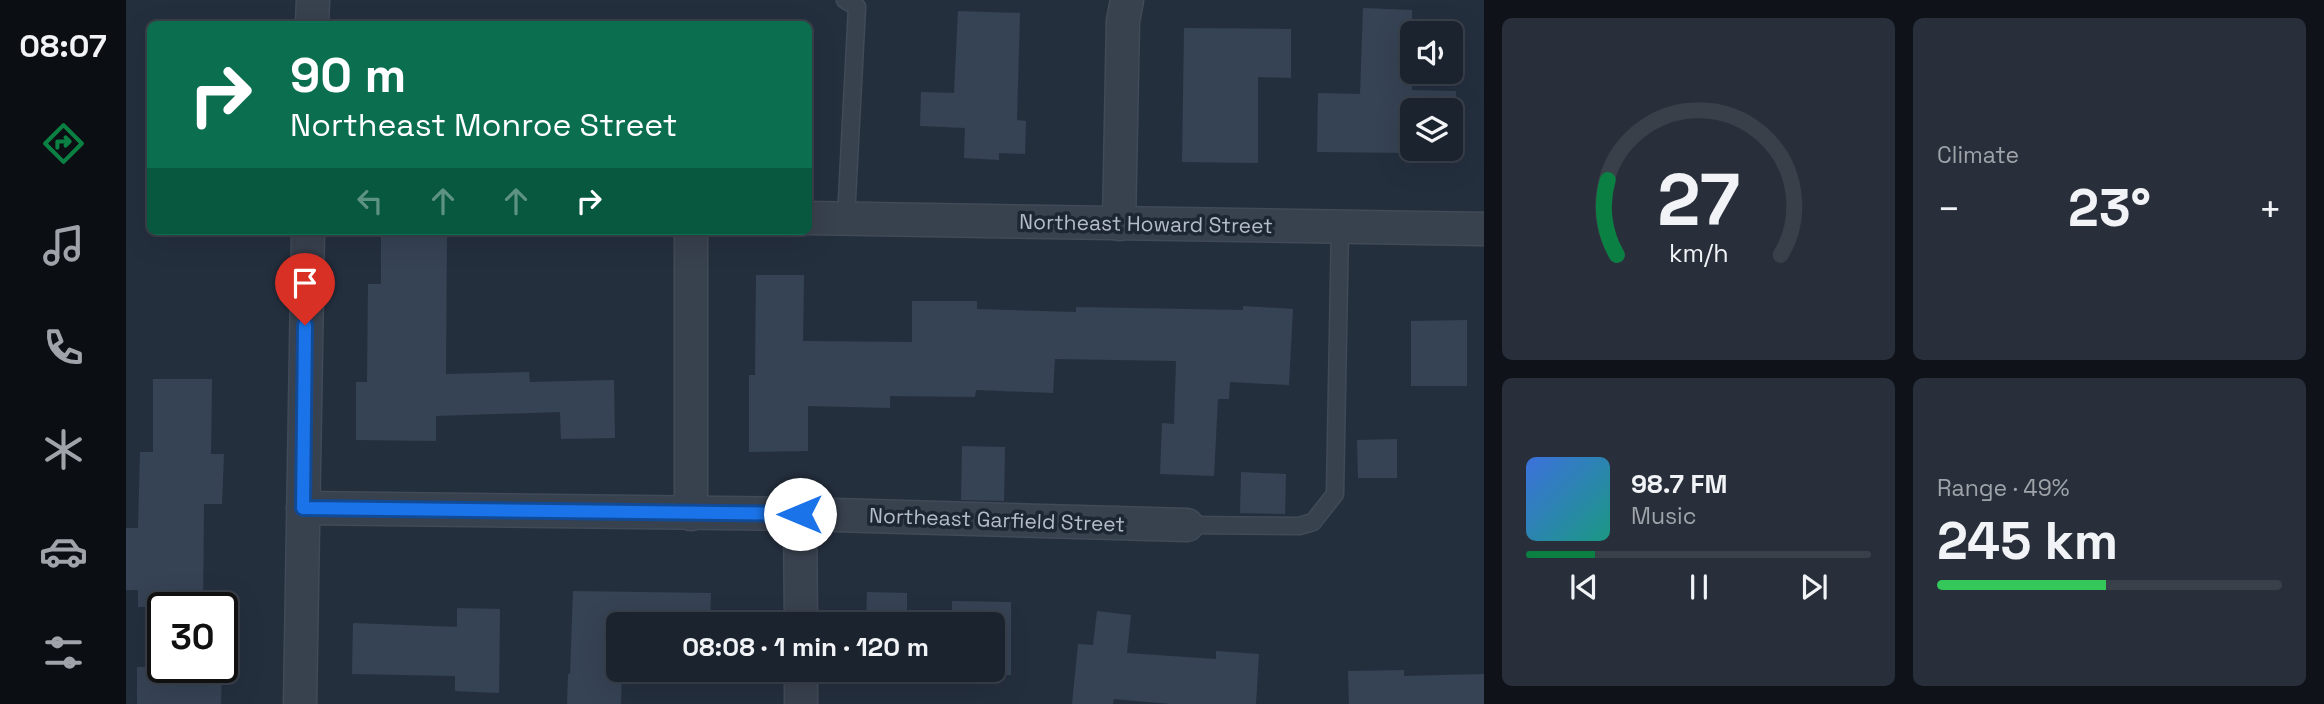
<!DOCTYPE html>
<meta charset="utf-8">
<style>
body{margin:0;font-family:"Space Grotesk",sans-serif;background:#282f3a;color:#f1f3f6;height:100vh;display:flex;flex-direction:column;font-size:26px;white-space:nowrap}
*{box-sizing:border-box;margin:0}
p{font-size:23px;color:#a0a4aa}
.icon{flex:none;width:38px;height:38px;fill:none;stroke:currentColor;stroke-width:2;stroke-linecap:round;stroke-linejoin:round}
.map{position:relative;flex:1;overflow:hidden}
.panel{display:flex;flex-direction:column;gap:18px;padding:18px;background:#0f1319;width:840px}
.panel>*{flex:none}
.top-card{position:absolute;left:21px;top:21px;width:665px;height:214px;border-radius:10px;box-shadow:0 7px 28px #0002,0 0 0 2px #39404a;background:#0b6e4f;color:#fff;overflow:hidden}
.fabs{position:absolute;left:1274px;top:21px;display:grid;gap:14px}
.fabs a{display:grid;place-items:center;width:63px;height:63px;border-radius:10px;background:#1b232e;box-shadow:0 7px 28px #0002,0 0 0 2px #39404a;font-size:35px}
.speed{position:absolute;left:21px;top:592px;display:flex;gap:14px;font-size:35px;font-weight:700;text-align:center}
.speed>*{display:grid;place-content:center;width:91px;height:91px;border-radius:50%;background:#1b232e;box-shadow:0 7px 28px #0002,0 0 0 2px #39404a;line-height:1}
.speed .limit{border:4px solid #111;border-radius:10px;background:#fff;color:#111}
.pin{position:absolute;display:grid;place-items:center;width:60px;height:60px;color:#fff;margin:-72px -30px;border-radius:50% 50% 50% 0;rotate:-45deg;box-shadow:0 0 7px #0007}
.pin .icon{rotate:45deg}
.me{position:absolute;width:77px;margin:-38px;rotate:270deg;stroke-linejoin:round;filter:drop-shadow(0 0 5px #0008)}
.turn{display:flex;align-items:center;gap:24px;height:147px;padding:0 28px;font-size:32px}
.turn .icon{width:91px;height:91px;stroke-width:2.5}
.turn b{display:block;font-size:49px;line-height:60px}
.lanes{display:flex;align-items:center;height:66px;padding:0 28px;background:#0003;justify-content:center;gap:35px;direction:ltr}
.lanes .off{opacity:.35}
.big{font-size:52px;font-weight:700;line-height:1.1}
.panel .card{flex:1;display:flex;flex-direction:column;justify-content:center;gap:10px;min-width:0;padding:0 24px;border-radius:10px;background:#282f3a}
.panel .dial{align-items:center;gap:0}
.dial svg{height:182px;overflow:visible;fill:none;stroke:#39404a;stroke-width:7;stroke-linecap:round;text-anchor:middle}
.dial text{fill:#f1f3f6;stroke:none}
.song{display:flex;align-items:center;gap:21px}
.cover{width:84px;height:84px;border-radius:10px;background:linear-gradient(135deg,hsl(220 70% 55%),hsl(170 70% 35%))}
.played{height:7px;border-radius:4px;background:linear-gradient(90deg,#0b8043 20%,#39404a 20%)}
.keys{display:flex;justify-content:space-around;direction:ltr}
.heat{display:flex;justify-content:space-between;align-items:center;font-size:38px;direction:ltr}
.charge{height:10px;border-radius:5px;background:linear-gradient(90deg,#34c759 49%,#39404a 0)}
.panel .tiles{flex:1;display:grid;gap:18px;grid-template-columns:repeat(2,1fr)}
.trip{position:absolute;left:480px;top:612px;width:399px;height:70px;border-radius:10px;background:#1b232e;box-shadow:0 7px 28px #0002,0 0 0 2px #39404a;font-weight:700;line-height:70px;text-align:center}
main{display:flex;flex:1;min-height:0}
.tabs{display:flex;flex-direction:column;width:126px;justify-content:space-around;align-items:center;background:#0b0e12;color:#a0a4aa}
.tabs .icon{width:49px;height:49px}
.tabs .active{color:#0b8043}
.tabs b{font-size:32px;color:#f1f3f6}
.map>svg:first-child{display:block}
.building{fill:#364354;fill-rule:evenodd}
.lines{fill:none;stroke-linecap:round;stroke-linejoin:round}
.service-casing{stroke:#414a57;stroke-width:19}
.minor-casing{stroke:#414a57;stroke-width:35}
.service{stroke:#38414e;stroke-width:16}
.minor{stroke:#38414e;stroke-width:32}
.route-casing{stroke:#114b97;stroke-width:18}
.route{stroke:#1a73e8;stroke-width:12}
.labels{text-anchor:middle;stroke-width:7;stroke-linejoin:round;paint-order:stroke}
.street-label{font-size:21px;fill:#b4bcc9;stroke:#1d2633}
</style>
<main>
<nav class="tabs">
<b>08:07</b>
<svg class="icon active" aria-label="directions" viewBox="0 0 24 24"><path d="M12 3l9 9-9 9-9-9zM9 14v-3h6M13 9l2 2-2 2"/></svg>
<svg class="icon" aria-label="music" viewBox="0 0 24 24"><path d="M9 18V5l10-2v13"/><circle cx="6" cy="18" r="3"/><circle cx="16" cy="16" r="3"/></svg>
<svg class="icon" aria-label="phone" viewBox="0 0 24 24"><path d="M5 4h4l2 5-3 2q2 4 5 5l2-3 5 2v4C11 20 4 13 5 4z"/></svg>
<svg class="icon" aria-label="climate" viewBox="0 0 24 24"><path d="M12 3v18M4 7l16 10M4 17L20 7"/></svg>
<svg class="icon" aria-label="car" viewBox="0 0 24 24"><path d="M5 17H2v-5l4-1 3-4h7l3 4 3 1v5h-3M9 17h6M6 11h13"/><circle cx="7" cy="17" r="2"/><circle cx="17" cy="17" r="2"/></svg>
<svg class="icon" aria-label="filters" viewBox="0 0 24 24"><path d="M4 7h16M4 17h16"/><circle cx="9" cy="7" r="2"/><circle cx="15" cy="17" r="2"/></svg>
</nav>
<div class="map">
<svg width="1358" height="704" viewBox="0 0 1358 704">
<rect width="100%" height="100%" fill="#242f3e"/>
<g class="building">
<path d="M1237 8 1286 10V90L1330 91 1329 159H1286V153L1191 152 1192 93 1234 94ZM1286 110H1325V149H1286Z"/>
<polygon points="832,11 894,13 891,120 900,121 899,154 873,153 873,160 838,158 839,128 794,126 795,92 828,93"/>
<polygon points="1058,28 1165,29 1165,78 1132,77 1132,163 1056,162"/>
<polygon points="255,231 321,231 320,374 403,372 404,382 488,380 489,438 435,439 434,412 310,416 310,441 230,440 230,382 241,382 242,284 255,284"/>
<polygon points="630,275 678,275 677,341 786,342 786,301 851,301 851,309 950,312 950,307 1117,310 1117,306 1167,309 1163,385 1104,382 1103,399 1092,399 1088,476 1034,474 1036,423 1048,424 1050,361 929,359 927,393 850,390 849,397 764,396 764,408 682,406 682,451 623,452 623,375 629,375"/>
<polygon points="1341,320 1341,386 1285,386 1285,321"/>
<polygon points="27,379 86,379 85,454 98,454 96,504 78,504 77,607 12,607 12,590 0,590 0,528 12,528 14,452 27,452"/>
<polygon points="1271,439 1271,478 1232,478 1231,440"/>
<polygon points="836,446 879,447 878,501 835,500"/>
<polygon points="1115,472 1160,474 1159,514 1114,513"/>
<polygon points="447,591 585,593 584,625 492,625 492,670 496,670 495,704 441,704 442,674 444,674"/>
<polygon points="741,592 781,593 781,625 740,625"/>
<polygon points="826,601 885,602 885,675 826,675 826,670 866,670 866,625 826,625"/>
<polygon points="331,608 374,609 373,693 329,691 329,676 226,674 227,623 331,627"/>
<polygon points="971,611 1005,615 1001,653 1090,659 1090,651 1133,654 1130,704 1045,704 988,699 987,704 946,704 952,644 967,645"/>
<polygon points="11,667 96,667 95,704 11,704"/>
<polygon points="1278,670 1278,676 1358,674 1358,704 1223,704 1222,671"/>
</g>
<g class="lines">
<g class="service-casing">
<g id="service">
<polyline points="719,0 731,7 720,218"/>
<polyline points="1061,525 1173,526 1187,522 1209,494 1214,227"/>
</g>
</g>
<g class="minor-casing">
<g id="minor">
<polyline points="186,24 187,0"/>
<polyline points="682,218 1358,229"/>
<polyline points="993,224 997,21 1001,0"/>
<polyline points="565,231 565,514"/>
<polyline points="177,508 674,514 1061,525"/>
<polyline points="674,514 675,625"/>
<polyline points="675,670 675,704"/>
<polyline points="174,704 182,231"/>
</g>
</g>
<use href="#service" class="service"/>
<use href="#minor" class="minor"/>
</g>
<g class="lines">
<g class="route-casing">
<polyline id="route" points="179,325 177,508 674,514"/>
</g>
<use href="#route" class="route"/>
</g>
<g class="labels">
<g class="street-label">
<text transform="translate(1020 224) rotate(1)" y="7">Northeast Howard Street</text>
<text transform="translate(871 520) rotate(2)" y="7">Northeast Garfield Street</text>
</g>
</g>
</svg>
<div class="fabs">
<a><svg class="icon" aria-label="sound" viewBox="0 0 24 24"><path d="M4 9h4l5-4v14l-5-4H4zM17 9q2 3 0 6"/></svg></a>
<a><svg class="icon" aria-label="layers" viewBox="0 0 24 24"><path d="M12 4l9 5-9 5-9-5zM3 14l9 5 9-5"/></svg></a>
</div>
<div class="speed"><div class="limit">30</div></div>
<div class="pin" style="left:179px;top:325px;background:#d93025"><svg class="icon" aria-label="arrive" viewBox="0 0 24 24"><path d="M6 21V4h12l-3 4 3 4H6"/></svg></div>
<svg class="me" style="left:674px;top:514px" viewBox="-20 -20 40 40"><circle r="19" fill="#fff"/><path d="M0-13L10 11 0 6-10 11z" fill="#1a73e8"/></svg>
<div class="trip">08:08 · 1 min · 120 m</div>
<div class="top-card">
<div class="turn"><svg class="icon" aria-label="right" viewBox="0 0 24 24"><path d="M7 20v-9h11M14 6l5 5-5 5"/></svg><div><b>90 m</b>Northeast Monroe Street</div></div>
<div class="lanes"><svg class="icon off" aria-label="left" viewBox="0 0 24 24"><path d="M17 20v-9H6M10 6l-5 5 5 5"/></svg><svg class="icon off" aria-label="ahead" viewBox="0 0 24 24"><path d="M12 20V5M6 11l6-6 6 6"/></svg><svg class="icon off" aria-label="ahead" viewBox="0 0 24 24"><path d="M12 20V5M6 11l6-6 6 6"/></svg><svg class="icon" aria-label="right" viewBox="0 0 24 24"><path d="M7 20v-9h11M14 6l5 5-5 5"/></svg></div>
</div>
</div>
<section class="panel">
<div class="tiles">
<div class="card dial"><svg viewBox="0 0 100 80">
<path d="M14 69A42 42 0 1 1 86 69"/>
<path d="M14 69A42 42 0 0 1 10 36" stroke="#0b8043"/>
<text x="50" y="56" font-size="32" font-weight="700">27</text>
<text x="50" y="72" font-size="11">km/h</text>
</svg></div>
<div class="card"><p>Climate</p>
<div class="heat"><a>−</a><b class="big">23°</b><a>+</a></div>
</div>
<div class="card">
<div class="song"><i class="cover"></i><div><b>98.7 FM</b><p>Music</p></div></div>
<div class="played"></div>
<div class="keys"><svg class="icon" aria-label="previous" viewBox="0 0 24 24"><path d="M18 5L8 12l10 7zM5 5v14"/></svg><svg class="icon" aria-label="pause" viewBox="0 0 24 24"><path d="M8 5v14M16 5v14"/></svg><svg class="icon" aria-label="next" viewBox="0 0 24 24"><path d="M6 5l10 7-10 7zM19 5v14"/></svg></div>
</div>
<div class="card"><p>Range · 49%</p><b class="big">245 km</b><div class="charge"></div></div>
</div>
</section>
</main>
